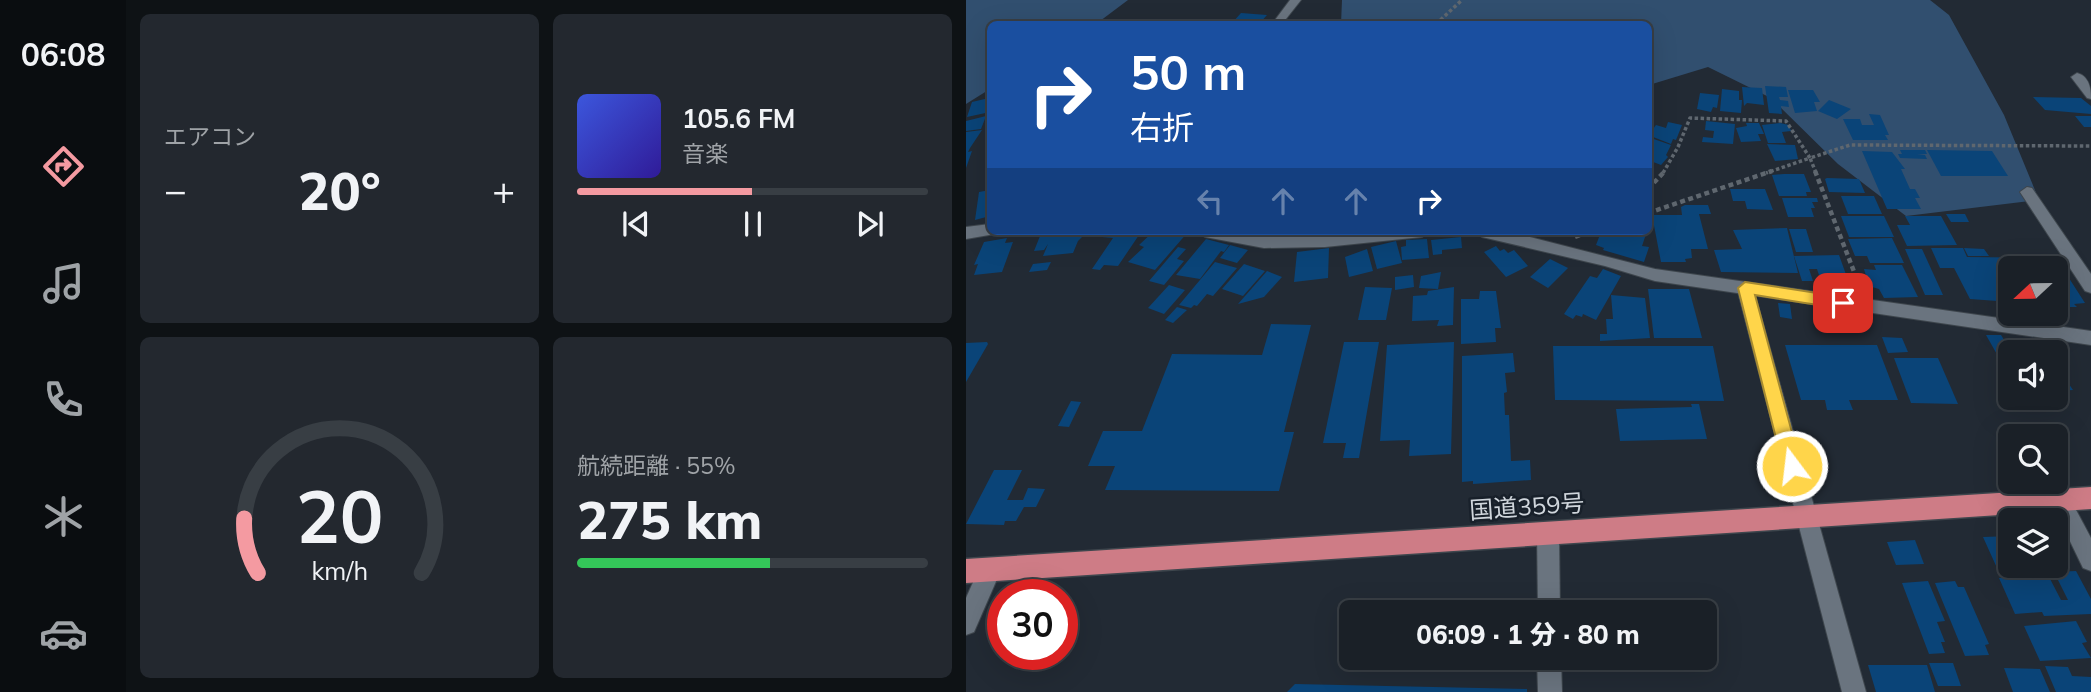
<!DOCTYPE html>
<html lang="ja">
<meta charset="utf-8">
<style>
body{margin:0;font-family:Mulish,"Noto Sans JP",sans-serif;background:#23282f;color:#f1f3f6;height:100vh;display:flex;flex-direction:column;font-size:26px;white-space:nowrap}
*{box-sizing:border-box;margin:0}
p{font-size:23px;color:#9fa3a7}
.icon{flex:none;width:38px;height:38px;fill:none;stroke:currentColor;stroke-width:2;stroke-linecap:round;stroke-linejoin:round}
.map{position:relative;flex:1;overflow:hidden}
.details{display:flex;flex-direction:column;gap:14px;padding:14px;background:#0e1215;width:840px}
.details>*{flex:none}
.top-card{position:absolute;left:21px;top:21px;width:665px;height:214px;border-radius:10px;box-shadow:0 7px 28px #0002,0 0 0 2px #383e44;background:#1a4fa0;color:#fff;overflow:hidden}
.needle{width:46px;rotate:248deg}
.tools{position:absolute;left:1032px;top:256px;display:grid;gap:14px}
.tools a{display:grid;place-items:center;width:70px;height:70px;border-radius:10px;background:#1a2027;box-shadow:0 7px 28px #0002,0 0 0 2px #383e44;font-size:35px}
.speed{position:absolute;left:21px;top:579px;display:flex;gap:14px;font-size:35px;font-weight:700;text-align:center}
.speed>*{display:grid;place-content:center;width:91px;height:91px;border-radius:50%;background:#1a2027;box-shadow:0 7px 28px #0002,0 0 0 2px #383e44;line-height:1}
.speed .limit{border:10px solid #d22;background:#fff;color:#111}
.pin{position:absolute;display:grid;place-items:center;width:60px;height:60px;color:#fff;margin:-30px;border-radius:14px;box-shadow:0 4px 10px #0006}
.me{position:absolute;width:77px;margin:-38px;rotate:345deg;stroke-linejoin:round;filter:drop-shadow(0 0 5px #0008)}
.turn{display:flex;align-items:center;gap:24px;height:147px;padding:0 28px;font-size:32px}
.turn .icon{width:91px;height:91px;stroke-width:2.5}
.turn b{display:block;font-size:49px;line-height:60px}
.lanes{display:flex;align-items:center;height:66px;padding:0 28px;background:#0003;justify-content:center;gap:35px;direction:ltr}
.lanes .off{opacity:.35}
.big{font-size:52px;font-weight:800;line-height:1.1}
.details .tile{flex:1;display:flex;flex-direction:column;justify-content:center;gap:10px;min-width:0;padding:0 24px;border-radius:10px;background:#23282f}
.details .dial{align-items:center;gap:0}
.dial svg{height:182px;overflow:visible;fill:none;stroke:#383e44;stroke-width:7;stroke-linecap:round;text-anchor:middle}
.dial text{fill:#f1f3f6;stroke:none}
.song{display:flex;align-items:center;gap:21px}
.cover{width:84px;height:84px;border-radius:10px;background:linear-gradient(135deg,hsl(230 70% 55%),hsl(250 70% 35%))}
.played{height:7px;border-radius:4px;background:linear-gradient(90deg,#f49aa1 50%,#383e44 50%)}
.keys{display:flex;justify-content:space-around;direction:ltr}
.heat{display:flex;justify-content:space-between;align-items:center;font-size:38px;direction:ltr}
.charge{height:10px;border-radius:5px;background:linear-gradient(90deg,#34c759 55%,#383e44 0)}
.details .tiles{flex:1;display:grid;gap:14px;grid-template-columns:repeat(2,1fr)}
.trip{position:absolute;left:373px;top:600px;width:378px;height:70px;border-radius:10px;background:#1a2027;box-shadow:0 7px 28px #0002,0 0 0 2px #383e44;font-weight:800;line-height:70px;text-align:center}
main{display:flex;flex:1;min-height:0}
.tabs{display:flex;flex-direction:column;width:126px;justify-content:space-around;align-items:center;background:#0a0d10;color:#9fa3a7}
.tabs .icon{width:49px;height:49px}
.tabs .active{color:#f49aa1}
.tabs b{font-size:32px;color:#f1f3f6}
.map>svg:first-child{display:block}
.green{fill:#314f6f}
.building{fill:#0a4478}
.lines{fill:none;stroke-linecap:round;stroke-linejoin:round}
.minor-casing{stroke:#3e464d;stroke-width:2}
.tertiary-casing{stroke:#3e464d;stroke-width:2}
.trunk-casing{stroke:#3e464d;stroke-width:3}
.path-far1{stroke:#5f676f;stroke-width:3.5;stroke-dasharray:3.5 2.5;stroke-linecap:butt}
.path{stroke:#5f676f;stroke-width:4.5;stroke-dasharray:5 3.5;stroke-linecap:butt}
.minor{fill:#6a747f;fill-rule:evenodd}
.tertiary{fill:#6a747f;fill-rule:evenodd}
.trunk{fill:#ce7c86;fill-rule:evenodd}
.route{fill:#ffd54a;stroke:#a68a30;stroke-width:2}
.labels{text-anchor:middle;stroke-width:5;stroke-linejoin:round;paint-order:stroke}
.near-street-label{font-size:24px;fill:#d0d6dc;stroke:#18202a}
</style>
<main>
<nav class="tabs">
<b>06:08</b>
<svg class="icon active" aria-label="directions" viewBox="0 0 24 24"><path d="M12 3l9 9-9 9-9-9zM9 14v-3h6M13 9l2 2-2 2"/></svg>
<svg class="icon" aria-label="music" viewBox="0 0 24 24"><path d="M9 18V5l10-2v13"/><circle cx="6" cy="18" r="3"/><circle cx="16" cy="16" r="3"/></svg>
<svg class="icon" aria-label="phone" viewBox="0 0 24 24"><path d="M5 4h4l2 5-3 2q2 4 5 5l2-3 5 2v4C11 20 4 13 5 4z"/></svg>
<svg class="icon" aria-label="climate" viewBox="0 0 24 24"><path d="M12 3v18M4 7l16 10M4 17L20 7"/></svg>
<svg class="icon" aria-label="car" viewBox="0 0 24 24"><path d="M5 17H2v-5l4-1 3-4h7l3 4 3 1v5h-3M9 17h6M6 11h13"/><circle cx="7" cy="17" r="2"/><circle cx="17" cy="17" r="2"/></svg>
</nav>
<section class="details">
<div class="tiles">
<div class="tile"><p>エアコン</p>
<div class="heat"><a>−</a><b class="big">20°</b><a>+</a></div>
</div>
<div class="tile">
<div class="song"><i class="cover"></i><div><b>105.6 FM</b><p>音楽</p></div></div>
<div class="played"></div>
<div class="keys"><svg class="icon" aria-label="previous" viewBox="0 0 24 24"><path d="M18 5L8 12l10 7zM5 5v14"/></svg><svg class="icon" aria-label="pause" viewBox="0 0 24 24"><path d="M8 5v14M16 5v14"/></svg><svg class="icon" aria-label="next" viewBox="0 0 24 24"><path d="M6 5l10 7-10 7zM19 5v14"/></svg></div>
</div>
<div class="tile dial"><svg viewBox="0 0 100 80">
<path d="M14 69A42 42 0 1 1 86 69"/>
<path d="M14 69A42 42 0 0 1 8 45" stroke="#f49aa1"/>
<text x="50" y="56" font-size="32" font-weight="700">20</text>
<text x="50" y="72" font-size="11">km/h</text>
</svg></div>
<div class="tile"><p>航続距離 · 55%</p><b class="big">275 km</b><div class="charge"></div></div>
</div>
</section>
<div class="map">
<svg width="1125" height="692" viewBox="0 0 1125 692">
<rect width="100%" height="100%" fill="#222a34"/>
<g class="green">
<polygon points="0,0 162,0 130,24 24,24 24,89 0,104"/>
<polygon points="376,0 964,0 983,15 1038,115 1073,200 940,216 872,164 805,98 742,67 683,85 682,24 375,24"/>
</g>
<g class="building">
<polygon points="275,13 301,15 293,24 267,22"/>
<polygon points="799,86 820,87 822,97 813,97 814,100 822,101 823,107 815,106 816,114 803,113"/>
<polygon points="776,87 796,88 798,105 781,103 778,106"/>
<polygon points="756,89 773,91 773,100 776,100 775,113 754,111"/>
<polygon points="822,90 847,90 854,102 848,102 851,111 829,113"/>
<polygon points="734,93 753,95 751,108 747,107 745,112 731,109"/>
<polygon points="1067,97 1115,98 1125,106 1125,114 1079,110"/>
<polygon points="23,98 24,112 1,117 6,102"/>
<polygon points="863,100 885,109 871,119 852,111"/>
<polygon points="903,114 914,115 923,135 919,135 922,140 887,140 877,119 894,119 896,125 908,125"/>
<polygon points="20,116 15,129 0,131 0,121"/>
<polygon points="1109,116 1125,116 1125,127 1118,127"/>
<polygon points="740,121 769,124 767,144 736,142 737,137 747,138 748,131 739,130"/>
<polygon points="702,122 716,125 710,140 707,139 705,144 682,135 682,125 687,129 690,125 700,128"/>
<polygon points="780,123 793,123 798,134 792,134 795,141 775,142 770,128 781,126"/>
<polygon points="814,123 823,125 825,131 816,132 820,143 802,143 796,125"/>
<polygon points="16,130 4,148 2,152 6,151 0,168 0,132"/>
<polygon points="682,137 705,145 700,155 702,157 695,165 682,160"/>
<polygon points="801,144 829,145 832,159 809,161"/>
<polygon points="934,150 959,150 961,154 951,154 959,155 961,159 934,158 932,154 936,154"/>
<polygon points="961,150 1026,151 1042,176 975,176"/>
<polygon points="896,151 926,152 939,169 935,169 944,189 949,189 954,198 949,198 955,209 921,209"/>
<polygon points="818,174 838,174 845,192 840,192 841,196 813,196 806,175"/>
<polygon points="861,178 893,179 899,193 863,192 859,179"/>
<polygon points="764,189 799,189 807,210 781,209 779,201 767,201"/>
<polygon points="24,190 24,216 9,220 13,192"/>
<polygon points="875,196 908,196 916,214 882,214"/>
<polygon points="816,198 851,198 852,202 846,202 849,208 845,208 848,217 822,217"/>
<polygon points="719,205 742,205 745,214 733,214 742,249 725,249 726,258 719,259 720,262 695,262 686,215 716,215 715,207"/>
<polygon points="980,214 999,214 1003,222 985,222"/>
<polygon points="875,216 918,216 928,237 883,237"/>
<polygon points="939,216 975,216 991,245 941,246 931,225 944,225"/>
<polygon points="821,228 832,273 755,272 748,250 776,249 767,230"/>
<polygon points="823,229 840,229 847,252 830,252"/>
<polygon points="76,231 126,231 125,236 116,237 112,241 107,253 77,256 82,244 78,250 68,251"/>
<polygon points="140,231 166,231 164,233 173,235 152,266 138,265 134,270 126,269 147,238 136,237"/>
<polygon points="188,231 222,232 189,270 162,262 178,247 173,245"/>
<polygon points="639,231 681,231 676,246 683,247 678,262 637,250 638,248 630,245 635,232"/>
<polygon points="495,237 496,248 476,250 476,254 467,255 465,240"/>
<polygon points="41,238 39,243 47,242 36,272 8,275 12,264 8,265 18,242"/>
<polygon points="926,238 938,263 904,263 901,256 889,256 882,239"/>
<polygon points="240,239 263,245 258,252 255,251 234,279 210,275"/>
<polygon points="461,239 463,258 436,260 435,247 440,246 440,240"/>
<polygon points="430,241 436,263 411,269 405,247"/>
<polygon points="264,245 282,250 271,263 254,258"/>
<polygon points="530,246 534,251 538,249 542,253 548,250 562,266 540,277 518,252"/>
<polygon points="212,247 220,249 211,259 218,261 198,285 183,281"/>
<polygon points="363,248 362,278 328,282 331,252"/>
<polygon points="965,248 997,248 1001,257 1090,258 1119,303 1108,304 1111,307 1090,307 1090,268 1045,268 1045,302 1004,299 988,268 974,268"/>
<polygon points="998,248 1018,249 1023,256 1002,256"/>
<polygon points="401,249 407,271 383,277 379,257"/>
<polygon points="939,249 956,249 977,295 959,295"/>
<polygon points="873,255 887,294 868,291 866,286 861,286 858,275 853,275 851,269 843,269 847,281 836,281 828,256"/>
<polygon points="584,259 602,268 582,288 564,277"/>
<polygon points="85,262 81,270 63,272 67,264"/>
<polygon points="249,262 271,268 247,296 241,294 231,306 228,305 225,308 213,305"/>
<polygon points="278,264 299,271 277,296 256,289"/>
<polygon points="908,265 936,265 952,297 918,298 913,289 899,285 897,279 901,279 898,269 910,270"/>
<polygon points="637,269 655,276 630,320 617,314 616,317 610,315 607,319 598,314 624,276 631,278"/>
<polygon points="301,271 316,277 298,297 272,304"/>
<polygon points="475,272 472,289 453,288 455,276"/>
<polygon points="447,275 448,287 429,290 429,277"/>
<polygon points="203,285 219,290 198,314 182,308"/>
<polygon points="399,287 426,288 420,320 392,320"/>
<polygon points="488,287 487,325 471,326 473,320 446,321 447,296 461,295 462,291"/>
<polygon points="682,289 723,289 736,338 688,338"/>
<polygon points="514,291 530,291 535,328 529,328 530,342 495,344 495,299 513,299"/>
<polygon points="645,295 679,298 684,338 634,341 634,334 641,334 640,319 647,319"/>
<polygon points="812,303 824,304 826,319 814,317"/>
<polygon points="211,307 221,310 207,323 199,320"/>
<polygon points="305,324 345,325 318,432 328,432 313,491 139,490 149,466 122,466 137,431 176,431 206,354 296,355"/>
<polygon points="1020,335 1035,335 1045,351 1045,379"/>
<polygon points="916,337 936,338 942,352 922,353"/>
<polygon points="21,342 22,344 0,382 0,343"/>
<polygon points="378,342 413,342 393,458 377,458 380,443 357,443"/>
<polygon points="488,342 485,454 443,456 444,440 414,441 421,345"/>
<polygon points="819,345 911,345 932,400 883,400 887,410 861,410 859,400 835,400"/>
<polygon points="587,346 747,346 758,401 589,400"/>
<polygon points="547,353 549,372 539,373 541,392 538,393 539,415 543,415 545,461 564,460 565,480 507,484 507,481 496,482 496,356"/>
<polygon points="928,358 972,358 992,404 945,403"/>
<polygon points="1090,365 1107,390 1090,391"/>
<polygon points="105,401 115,402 103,427 92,426"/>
<polygon points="725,404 733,404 741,439 654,441 650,409 726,407"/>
<polygon points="28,470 56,470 41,500 57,500 62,488 79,489 70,507 58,507 50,521 39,521 38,525 0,524"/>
<polygon points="1045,536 1045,565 1050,567 1031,568 1017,537"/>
<polygon points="949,540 958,564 930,565 921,542"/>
<polygon points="1110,571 1125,599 1125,614 1078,616 1076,612 1049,614 1033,578 1082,575 1095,600 1102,600 1088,572"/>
<polygon points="962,581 979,621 971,622 979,642 975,642 979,653 963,654 936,583"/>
<polygon points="989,581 992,587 998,587 1023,644 1019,645 1023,655 999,656 969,583"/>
<polygon points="1110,621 1121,642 1116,643 1125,658 1074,661 1058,626"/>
<polygon points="963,663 987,663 995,686 972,686"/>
<polygon points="902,665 961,665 969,692 910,692"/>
<polygon points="1079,666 1102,667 1106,676 1125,677 1125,692 1090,692"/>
<polygon points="1038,668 1074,669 1084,692 1047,692"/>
<polygon points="329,684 561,689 561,692 321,692"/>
</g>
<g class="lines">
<g class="minor-casing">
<g id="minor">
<polygon points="324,0 335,0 316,24 306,24"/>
<path d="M1111 73C1123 76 1125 88 1125 99L1121 98 1105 77Z"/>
<polygon points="1061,187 1066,188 1125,274 1125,293 1119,291 1054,192"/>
<polygon points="779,282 787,288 900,692 876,692 771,288"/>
<polygon points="1094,490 1101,493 1125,538 1125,571 1117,568 1084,500 1087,493"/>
<polygon points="582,522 589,526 593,533 594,612 572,612 571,533 575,526"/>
<polygon points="24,559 32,562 35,570 8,632 0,635 0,598 16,562"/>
<polygon points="571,658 595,658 596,692 572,692"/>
</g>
</g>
<g class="tertiary-casing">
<g id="tertiary">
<polygon points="24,224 24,231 31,231 29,234 0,239 0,227"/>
<polygon points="231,231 269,231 298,236 464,231 456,237 359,247 298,248 239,237"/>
<polygon points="508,231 540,231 689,269 1125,331 1125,345 689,281 639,266 516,237"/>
</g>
</g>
<g class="trunk-casing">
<polygon id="trunk" points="1125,487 1125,509 0,583 0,559"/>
</g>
<g class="path-far1">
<polyline points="470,24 496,0"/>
<polyline points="697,173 712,147 724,118 820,121 844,158 800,173"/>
<polyline points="850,173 844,158 884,145 1125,146"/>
</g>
<g class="path">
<polyline points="849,171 894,287"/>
<polyline points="682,189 699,171"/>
<polyline points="682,213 806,171"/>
<polyline points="609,237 624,231"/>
</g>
<use href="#minor" class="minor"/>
<use href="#tertiary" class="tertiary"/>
<use href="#trunk" class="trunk"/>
</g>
<polygon class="route" points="779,282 877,297 885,303 877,309 789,295 835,466 833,472 826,474 820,472 817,466 772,288"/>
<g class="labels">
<g class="near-street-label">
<text transform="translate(561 507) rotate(-4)" y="8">国道359号</text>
</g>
</g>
</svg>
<div class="tools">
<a><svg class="needle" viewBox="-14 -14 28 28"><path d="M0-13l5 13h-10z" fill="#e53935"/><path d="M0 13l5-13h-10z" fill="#9fa3a7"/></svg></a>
<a><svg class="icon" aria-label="sound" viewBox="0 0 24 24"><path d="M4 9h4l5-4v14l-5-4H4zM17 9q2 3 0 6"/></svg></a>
<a><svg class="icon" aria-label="search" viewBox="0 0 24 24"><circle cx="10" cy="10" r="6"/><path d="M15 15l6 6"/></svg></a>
<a><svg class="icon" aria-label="layers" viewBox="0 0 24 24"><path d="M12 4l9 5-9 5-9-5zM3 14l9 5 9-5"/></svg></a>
</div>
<div class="speed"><div class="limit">30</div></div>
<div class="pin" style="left:877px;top:303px;background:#d93025"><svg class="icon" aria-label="arrive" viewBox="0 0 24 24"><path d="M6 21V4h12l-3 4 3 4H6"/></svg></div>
<svg class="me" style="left:826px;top:466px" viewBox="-20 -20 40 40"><circle r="17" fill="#ffd54a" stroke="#fff" stroke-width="3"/><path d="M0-11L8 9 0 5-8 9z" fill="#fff"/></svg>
<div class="trip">06:09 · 1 分 · 80 m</div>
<div class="top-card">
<div class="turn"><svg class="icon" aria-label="right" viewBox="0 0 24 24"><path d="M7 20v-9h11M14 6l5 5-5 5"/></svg><div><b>50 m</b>右折</div></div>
<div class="lanes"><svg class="icon off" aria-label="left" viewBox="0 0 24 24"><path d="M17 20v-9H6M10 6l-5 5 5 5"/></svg><svg class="icon off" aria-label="ahead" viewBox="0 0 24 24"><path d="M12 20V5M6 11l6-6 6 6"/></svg><svg class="icon off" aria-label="ahead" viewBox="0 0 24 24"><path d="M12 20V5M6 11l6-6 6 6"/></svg><svg class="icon" aria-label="right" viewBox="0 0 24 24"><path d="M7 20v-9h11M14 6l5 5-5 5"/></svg></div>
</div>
</div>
</main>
